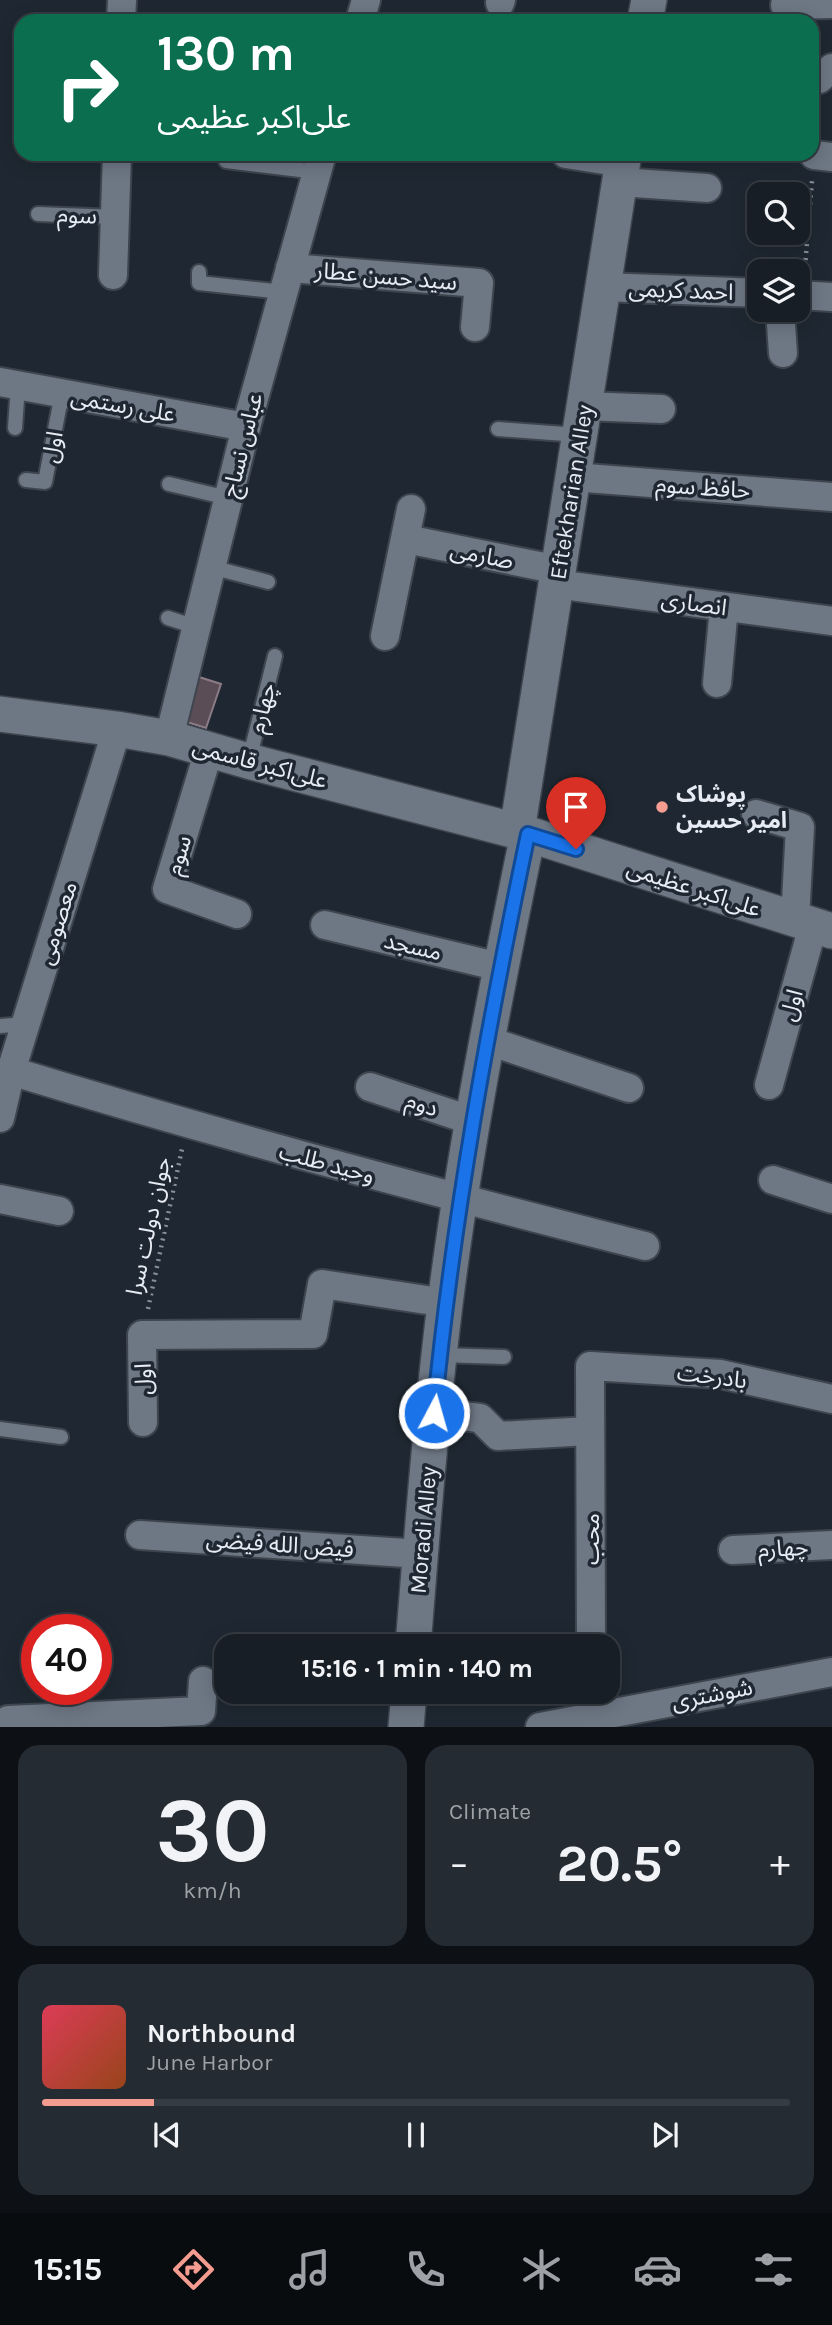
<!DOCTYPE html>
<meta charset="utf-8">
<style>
body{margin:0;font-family:Karla,"Noto Sans Arabic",sans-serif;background:#242b32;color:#f1f3f6;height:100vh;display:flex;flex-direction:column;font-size:26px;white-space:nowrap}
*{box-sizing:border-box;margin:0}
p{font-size:23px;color:#9ea2a7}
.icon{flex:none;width:38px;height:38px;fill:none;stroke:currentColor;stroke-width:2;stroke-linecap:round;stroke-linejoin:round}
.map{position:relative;height:1727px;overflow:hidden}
.panel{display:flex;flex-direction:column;gap:18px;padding:18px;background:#0d1015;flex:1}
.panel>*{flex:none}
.hud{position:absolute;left:14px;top:14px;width:805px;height:147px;border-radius:21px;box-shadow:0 4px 18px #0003,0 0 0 2px #363c43;background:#0b6e4f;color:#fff;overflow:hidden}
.buttons{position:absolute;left:747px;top:182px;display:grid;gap:14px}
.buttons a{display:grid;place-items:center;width:63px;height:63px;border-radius:14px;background:#171e26;box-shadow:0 4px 18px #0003,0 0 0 2px #363c43;font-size:35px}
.speed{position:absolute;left:21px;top:1614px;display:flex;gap:14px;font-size:35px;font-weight:700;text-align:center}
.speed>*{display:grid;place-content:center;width:91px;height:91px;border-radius:50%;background:#171e26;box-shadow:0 4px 18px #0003,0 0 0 2px #363c43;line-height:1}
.speed .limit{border:10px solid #d22;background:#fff;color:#111}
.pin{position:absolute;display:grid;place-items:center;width:60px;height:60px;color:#fff;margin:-72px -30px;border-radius:50% 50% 50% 0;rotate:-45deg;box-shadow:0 0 7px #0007}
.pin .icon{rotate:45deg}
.me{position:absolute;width:77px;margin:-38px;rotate:6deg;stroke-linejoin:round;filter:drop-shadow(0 0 5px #0008)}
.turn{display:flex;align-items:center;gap:24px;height:147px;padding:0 28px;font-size:32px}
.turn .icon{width:91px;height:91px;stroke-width:2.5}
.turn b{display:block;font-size:49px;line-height:60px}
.big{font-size:52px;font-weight:700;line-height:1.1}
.panel .card{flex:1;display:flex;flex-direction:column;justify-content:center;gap:10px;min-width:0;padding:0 24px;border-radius:21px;background:#242b32}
.panel .dial{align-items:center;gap:0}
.dial b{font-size:91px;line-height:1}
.song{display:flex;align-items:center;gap:21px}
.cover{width:84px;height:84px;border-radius:10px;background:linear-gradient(135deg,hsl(350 70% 55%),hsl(20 70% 35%))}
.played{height:7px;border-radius:4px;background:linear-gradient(90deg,#f59c90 15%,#363c43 15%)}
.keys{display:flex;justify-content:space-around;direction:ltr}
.heat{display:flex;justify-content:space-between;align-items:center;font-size:38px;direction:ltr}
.panel .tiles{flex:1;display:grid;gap:18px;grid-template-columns:1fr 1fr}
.card:last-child{grid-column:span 2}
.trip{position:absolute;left:214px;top:1634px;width:406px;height:70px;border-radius:21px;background:#171e26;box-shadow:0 4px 18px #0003,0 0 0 2px #363c43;font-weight:700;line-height:70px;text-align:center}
.menu{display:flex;height:112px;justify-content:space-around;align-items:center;background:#090c0f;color:#9ea2a7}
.menu .icon{width:49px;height:49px}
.menu .active{color:#f59c90}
.menu b{font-size:32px;color:#f1f3f6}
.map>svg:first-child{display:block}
.building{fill:#5a4d56;stroke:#8b7c86;stroke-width:2}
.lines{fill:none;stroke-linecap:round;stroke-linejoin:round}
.service-casing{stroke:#3e454e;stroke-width:18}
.minor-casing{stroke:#3e454e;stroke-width:32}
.tertiary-casing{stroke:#3e454e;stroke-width:38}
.path{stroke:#888f98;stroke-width:4.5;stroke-dasharray:2 5;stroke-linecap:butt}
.service{stroke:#6e7885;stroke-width:14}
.minor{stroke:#6e7885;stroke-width:28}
.tertiary{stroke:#6e7885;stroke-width:35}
.route-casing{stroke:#114b97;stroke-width:18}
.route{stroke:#1a73e8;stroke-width:12}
.poi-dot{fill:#f59c90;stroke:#1f2832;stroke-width:2.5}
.labels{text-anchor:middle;stroke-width:7;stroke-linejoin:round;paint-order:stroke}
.street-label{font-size:23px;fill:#e7ecf4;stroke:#1f2832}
.poi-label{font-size:23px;font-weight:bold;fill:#e7ecf4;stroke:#1f2832;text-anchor:start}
</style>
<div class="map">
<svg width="832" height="1727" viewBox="0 0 832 1727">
<rect width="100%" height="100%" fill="#1f2832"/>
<polygon class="building" points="199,677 221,684 206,728 184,721"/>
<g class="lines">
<g class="service-casing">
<g id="service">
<polyline points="226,161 317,172"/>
<polyline points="38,214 115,217"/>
<polyline points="199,272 199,283 283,292"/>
<polyline points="15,428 18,385"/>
<polyline points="498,429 578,435"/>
<polyline points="26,480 45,482 62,393"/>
<polyline points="169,484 228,498"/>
<polyline points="211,567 268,582"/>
<polyline points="168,618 196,627"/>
<polyline points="249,760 275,656"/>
<polyline points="0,1026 26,1024"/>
<polyline points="440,1355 504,1357"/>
<polyline points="0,1429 61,1437"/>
</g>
</g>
<g class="minor-casing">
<g id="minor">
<polyline points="500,3 501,0"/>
<polyline points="785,5 832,4"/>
<polyline points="121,21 122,0"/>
<polyline points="360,21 366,0"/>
<polyline points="819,79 832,68"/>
<polyline points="566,154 623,163"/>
<polyline points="814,155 832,157"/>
<polyline points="620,182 707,188"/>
<polyline points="290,268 479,283 475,327"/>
<polyline points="113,275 117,154"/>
<polyline points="603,287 760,293"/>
<polyline points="798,295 832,297"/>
<polyline points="780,310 783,353"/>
<polyline points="0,382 246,427"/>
<polyline points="584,406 661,409"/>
<polyline points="573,477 832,497"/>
<polyline points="406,539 559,570"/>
<polyline points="556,584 832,621"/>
<polyline points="385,636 411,509"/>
<polyline points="717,683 724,607"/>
<polyline points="169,738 246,427 322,154"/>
<polyline points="209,750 167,889 237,914"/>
<polyline points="756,814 800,827 795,920"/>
<polyline points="325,925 500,967"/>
<polyline points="486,1040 629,1088"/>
<path d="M11 1071C221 1135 432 1192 645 1246"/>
<polyline points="769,1085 813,926"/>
<polyline points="370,1087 473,1121"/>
<polyline points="0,1118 11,1071 117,729"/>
<polyline points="773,1180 832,1199"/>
<polyline points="0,1199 59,1211"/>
<polyline points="434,1413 480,1418 498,1436 590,1431"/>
<polyline points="143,1422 142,1335 313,1334 322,1284 446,1303"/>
<polyline points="140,1535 420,1554"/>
<polyline points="733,1550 832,1545"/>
<polyline points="591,1647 590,1366 720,1374 832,1399"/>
<polyline points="7,1727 8,1720 201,1711 203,1681"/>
<polyline points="540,1727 832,1672"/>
</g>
</g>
<g class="tertiary-casing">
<g id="tertiary">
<polyline points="645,21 649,0"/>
<polyline points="0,714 117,729 169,738 248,761 528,834 832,931"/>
<polyline points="517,831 624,154"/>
<path d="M413 1647C422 1532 431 1418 445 1304 465 1146 496 989 528 834"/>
<polyline points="406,1727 409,1692"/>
</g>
</g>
<g class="path">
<polyline points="816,127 817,108"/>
<polyline points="805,267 812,181"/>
<polyline points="148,1309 182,1149"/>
</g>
<use href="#service" class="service"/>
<use href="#minor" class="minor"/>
<use href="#tertiary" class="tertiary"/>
</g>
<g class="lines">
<g class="route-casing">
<path id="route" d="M434 1413C453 1218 488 1025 528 834L576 849"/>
</g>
<use href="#route" class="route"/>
</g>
<circle class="poi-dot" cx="662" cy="807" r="7"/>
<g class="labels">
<g class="street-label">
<text transform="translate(77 215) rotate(2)" y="8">سوم</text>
<text transform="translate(386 276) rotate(5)" y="8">سید حسن عطار</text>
<text transform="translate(681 290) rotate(2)" y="8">احمد کریمی</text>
<text transform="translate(123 405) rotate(10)" y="8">علی رستمی</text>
<text transform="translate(242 445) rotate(-76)" y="8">عباس نساج</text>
<text transform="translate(52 447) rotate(-79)" y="8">اول</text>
<text transform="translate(703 487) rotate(4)" y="8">حافظ سوم</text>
<text transform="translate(571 492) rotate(-81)" y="8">Eftekharian Alley</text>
<text transform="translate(482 555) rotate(11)" y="8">صارمی</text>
<text transform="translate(694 603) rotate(8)" y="8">انصاری</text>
<text transform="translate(262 708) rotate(-76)" y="8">چهارم</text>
<text transform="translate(260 763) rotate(15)" y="8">علی‌اکبر قاسمی</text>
<text transform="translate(178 855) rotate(-73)" y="8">سوم</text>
<text transform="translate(694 888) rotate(18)" y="8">علی‌اکبر عظیمی</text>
<text transform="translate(57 923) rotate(-73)" y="8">معصومی</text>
<text transform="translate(413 946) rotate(13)" y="8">مسجد</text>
<text transform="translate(791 1005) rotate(-74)" y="8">اول</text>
<text transform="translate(422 1104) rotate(18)" y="8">دوم</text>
<text transform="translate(327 1163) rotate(15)" y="8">وحید طلب</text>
<text transform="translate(148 1226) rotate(-78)" y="8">جوان دولت سرا</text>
<text transform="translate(712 1376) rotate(7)" y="8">بادرخت</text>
<text transform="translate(143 1379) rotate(-91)" y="8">اول</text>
<text transform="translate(423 1530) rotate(-85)" y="8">Moradi Alley</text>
<text transform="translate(591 1539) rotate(-90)" y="8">محب</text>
<text transform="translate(280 1544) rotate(4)" y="8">فیض الله فیضی</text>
<text transform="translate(783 1548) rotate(-3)" y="8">چهارم</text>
<text transform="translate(712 1694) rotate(-11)" y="8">شوشتری</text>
</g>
<g class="poi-label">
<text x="676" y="802">پوشاک<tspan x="676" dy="26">امیر حسین</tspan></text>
</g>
</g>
</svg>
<div class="buttons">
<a><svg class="icon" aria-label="search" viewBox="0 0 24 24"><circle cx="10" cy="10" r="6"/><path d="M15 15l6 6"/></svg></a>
<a><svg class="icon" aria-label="layers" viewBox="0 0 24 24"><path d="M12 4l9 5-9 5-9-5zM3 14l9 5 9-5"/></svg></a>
</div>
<div class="speed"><div class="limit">40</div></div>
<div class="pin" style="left:576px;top:849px;background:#d93025"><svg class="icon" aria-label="arrive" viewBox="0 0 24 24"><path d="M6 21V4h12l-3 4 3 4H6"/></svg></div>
<svg class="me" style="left:434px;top:1413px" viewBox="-20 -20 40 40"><circle r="17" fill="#1a73e8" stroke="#fff" stroke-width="3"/><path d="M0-11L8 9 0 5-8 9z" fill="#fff"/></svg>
<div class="trip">15:16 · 1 min · 140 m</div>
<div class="hud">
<div class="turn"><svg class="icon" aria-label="right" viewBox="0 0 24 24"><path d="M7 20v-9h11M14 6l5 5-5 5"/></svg><div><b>130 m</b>علی‌اکبر عظیمی</div></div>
</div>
</div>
<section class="panel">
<div class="tiles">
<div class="card dial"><b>30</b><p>km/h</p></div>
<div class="card"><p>Climate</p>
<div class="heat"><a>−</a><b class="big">20.5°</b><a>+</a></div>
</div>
<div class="card">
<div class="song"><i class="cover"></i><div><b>Northbound</b><p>June Harbor</p></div></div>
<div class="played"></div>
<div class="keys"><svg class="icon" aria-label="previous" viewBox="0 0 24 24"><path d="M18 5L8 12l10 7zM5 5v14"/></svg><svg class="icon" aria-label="pause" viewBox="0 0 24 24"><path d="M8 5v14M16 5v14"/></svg><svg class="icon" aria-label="next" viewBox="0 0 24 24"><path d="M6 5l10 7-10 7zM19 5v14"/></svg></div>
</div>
</div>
</section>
<nav class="menu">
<b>15:15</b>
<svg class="icon active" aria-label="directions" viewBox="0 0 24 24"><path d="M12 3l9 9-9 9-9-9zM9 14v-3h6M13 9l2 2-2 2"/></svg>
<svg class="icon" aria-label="music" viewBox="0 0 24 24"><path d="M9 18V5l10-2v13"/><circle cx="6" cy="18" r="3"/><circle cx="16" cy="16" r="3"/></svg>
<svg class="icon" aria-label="phone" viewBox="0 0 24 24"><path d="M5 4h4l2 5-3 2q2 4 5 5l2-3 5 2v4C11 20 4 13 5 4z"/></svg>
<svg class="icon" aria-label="climate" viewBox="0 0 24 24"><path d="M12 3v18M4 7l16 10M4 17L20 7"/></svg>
<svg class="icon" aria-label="car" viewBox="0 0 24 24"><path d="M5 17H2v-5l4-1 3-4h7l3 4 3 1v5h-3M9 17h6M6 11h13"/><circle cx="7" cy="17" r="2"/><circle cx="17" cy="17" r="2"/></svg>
<svg class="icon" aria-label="filters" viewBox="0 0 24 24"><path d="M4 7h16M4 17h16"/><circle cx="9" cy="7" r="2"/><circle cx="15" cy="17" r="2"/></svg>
</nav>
